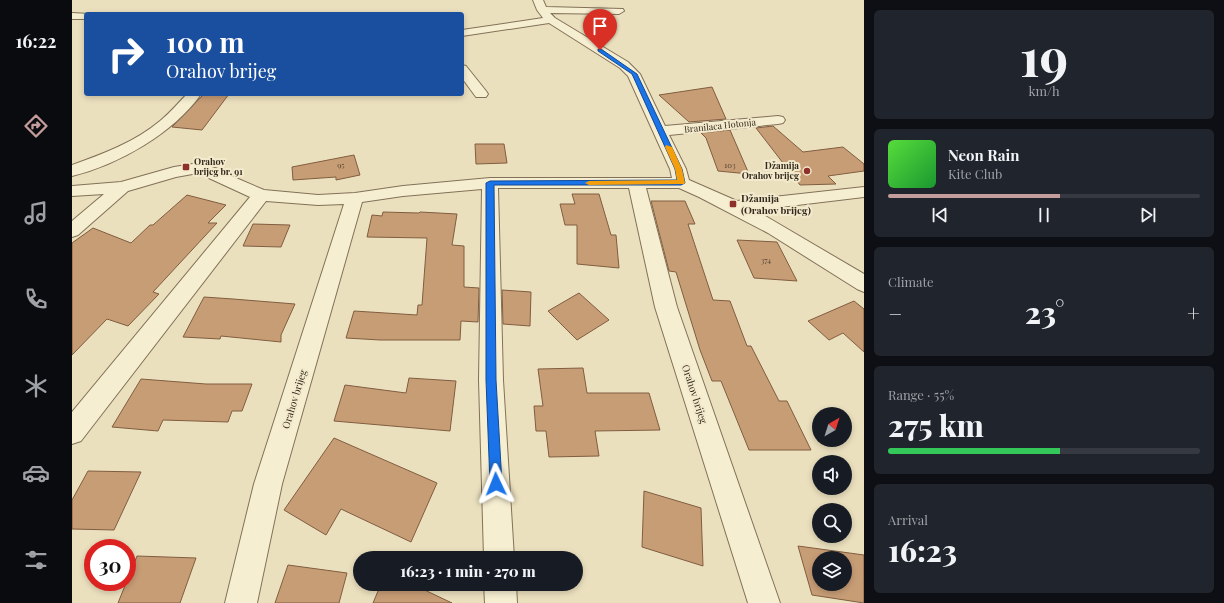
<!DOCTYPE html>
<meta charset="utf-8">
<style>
body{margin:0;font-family:"Playfair Display",serif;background:#20242c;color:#f1f3f6;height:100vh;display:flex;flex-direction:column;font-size:15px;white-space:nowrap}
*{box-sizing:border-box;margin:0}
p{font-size:13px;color:#9ea1a6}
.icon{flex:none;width:22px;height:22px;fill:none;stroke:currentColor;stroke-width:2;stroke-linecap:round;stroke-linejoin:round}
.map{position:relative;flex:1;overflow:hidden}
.details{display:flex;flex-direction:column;gap:10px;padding:10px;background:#0d0f14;width:360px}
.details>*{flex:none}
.banner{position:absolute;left:12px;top:12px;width:380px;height:84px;border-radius:4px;box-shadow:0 2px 6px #0003;background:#1a4fa0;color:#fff;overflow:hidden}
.needle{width:26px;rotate:39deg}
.tools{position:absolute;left:740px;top:407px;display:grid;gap:8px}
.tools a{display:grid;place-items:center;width:40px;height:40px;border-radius:50%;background:#171b24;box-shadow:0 2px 6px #0003;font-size:20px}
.speed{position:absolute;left:12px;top:539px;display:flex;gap:8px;font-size:20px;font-weight:700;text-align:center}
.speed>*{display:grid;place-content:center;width:52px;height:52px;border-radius:50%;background:#171b24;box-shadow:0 2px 6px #0003;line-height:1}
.speed .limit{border:6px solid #d22;background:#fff;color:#111}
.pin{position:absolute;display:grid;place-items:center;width:34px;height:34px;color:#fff;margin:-41px -17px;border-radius:50% 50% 50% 0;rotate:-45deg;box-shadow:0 0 4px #0007}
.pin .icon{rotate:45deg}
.me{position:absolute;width:44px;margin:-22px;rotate:358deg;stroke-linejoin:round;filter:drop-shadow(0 0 3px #0008)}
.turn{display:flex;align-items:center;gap:14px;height:84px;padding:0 16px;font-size:18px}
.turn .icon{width:52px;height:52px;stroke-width:2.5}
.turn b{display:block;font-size:28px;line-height:34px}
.big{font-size:30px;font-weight:800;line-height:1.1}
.details .tile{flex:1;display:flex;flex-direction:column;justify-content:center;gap:6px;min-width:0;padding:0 14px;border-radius:6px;background:#20242c}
.details .dial{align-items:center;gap:0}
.dial b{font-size:52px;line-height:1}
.song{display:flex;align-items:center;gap:12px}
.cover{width:48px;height:48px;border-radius:6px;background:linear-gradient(135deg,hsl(110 70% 55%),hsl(130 70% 35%))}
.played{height:4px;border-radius:2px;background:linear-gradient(90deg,#c49c9b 55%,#363941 55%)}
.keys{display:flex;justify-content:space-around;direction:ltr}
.heat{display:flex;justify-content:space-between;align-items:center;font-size:22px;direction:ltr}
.charge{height:6px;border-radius:3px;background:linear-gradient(90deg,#34c759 55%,#363941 0)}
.trip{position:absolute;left:281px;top:551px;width:230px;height:40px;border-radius:20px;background:#171b24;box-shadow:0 2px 6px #0003;font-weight:800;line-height:40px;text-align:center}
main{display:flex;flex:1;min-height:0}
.tab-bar{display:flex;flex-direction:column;width:72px;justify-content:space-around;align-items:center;background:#090b0e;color:#9ea1a6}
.tab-bar .icon{width:28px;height:28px}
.tab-bar .current{color:#c49c9b}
.tab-bar b{font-size:18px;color:#f1f3f6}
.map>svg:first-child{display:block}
.building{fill:#c79d76;stroke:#805d3f;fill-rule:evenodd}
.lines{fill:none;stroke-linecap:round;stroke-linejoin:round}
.street-casing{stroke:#827158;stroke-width:2}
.street{fill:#f6eed1;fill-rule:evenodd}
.route{fill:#1a73e8;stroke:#114b97}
.slow{fill:#f59e0b}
.poi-dot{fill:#8e312b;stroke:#f3eacd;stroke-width:1.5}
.labels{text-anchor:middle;stroke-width:4;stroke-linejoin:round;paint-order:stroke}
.number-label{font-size:8px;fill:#574532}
.far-street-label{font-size:9px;fill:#32281c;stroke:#f3eacd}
.far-poi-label{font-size:9px;font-weight:bold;fill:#32281c;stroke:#f3eacd;text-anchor:start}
.poi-label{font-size:10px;font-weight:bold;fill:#32281c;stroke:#f3eacd;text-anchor:start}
.street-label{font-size:10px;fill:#32281c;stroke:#f3eacd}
</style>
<main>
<nav class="tab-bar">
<b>16:22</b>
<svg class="icon current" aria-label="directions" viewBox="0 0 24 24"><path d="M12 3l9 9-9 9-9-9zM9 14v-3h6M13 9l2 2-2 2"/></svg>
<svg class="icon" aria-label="music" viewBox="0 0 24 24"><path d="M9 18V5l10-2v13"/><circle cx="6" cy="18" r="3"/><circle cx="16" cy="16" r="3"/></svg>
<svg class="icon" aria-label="phone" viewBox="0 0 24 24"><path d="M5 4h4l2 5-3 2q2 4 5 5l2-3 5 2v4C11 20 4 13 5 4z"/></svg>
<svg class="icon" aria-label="climate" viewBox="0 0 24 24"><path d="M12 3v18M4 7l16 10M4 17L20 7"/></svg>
<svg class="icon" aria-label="car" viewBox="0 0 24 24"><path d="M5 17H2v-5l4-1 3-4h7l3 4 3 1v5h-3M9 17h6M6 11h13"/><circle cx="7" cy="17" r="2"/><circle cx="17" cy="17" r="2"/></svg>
<svg class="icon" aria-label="filters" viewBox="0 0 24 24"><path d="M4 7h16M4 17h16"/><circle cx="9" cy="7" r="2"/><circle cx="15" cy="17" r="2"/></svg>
</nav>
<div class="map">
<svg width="792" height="603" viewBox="0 0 792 603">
<rect width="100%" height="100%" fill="#ebe0be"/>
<g class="building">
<polygon points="640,87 654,119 617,122 587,95"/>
<polygon points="132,94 157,94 130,130 100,127"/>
<polygon points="701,126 731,152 771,147 792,164 792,171 756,176 764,184 728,185 684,128"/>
<polygon points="658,130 677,174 646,171 634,138 629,133"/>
<polygon points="403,144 432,144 435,163 404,164"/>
<polygon points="282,155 288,175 264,180 264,177 221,180 220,167"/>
<polygon points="500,194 527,194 539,235 544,235 547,268 505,264 505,225 493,225 488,204 503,204"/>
<polygon points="115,195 154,205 136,223 145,223 81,292 87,294 56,326 35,319 0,355 0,243 21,228 59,243 78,225 81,225"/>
<polygon points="579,201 613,201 623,224 616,224 641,300 658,301 675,346 679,346 707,401 715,401 739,450 677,450 649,381 640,381 628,350 604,272 597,271"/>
<polygon points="311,212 347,213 348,212 385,214 380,245 392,246 392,287 407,288 406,322 389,321 388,340 308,340 274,338 282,311 345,315 346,305 350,305 355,238 295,237 300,215 310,216"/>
<polygon points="181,224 218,225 209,247 171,246"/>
<polygon points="665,240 705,242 725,281 682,278"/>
<polygon points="430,290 459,292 458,326 431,324"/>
<polygon points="507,293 537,320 505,340 476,311"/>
<polygon points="132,297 161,299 223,304 209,335 209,342 149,336 148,339 111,337"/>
<polygon points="782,301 792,309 792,352 771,333 757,340 736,321"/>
<polygon points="511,368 515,393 577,393 588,430 523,431 527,456 477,457 474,431 464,431 462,406 471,406 466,369"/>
<polygon points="337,378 384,381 378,431 262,421 273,385 334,393"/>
<polygon points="69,379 134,384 180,384 170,411 160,411 156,422 91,420 86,431 40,427"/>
<polygon points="262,438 365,483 339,542 269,509 254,535 212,510"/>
<polygon points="16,471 69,472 42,530 0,529 0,500"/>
<polygon points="572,491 629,508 631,566 570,547"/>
<path d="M726 546 792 555V603L740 595ZM747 558H773V584H747Z"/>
<polygon points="65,556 124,558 108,603 46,603"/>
<polygon points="216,565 275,573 267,603 203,603"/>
<polygon points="309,584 340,584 380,603 301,603"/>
</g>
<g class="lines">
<g class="street-casing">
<g id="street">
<polygon points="461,0 471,0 474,7 551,9 552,11 547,14 478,13 483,18 556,62 568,74 593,126 706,116 711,117 713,120 711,123 706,124 597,135 614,169 617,180 665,201 792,187 792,197 683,210 792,274 792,292 785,289 696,233 627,197 607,188 574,188 605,307 708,603 676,603 583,307 557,188 426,188 431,380 442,558 412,558 407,380 410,189 331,196 290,202 210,484 185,603 153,603 182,484 272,204 246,205 194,201 9,441 0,444 0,412 178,197 126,173 104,177 56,191 6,235 0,237 0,221 32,194 0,196 0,186 49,182 102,167 127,163 146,169 164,178 192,190 246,195 283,193 331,186 418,178 600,178 598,169 556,76 548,68 477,23 390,36 390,30 471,18 465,10"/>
<polygon points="0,13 18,14 14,14 14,19 0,19"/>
<polygon points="390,65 394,66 414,91 416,94 414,97 404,97 390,78"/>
<path d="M115 94H129C102 133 46 165 0 176V165C31 154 63 142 88 121 98 113 106 103 115 94Z"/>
<polygon points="412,584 444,584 445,603 413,603"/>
</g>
</g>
<use href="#street" class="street"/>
</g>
<polygon class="route" points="526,49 529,49 565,74 610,169 613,183 609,185 422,185 424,380 430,484 428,488 424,490 419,488 418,484 414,380 414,183 418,181 605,180 603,169 560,74 526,51"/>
<polygon class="slow" points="594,145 600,147 610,169 613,183 612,184 517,185 513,183 517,181 605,180 603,169 593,147"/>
<g class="poi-dot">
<rect x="110" y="163" width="8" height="8" rx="2"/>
<circle cx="735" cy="171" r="4"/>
<rect x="657" y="200" width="8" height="8" rx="2"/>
</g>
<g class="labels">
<g class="number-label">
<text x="269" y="168">95</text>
<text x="658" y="168">103</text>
<text x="694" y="263">374</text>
</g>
<g class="far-street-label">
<text transform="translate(648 126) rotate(-6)" y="3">Branilaca Hotonja</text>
</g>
<g class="far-poi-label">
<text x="122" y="165">Orahov<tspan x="122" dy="10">brijeg br. 91</tspan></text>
<text x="727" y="169" text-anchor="end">Džamija<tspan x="727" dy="10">Orahov brijeg</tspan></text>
</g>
<g class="poi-label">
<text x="669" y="202">Džamija<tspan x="669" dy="12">(Orahov brijeg)</tspan></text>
</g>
<g class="street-label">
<text transform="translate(623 394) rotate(72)" y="4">Orahov brijeg</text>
<text transform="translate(222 399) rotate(-73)" y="4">Orahov brijeg</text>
</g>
</g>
</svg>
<div class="tools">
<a><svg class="needle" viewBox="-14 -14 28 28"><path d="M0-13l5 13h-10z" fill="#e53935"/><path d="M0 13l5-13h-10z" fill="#9ea1a6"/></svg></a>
<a><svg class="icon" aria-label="sound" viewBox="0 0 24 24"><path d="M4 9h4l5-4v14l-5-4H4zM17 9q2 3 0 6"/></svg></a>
<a><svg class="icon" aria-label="search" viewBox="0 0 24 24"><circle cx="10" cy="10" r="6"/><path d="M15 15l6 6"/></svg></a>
<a><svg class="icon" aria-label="layers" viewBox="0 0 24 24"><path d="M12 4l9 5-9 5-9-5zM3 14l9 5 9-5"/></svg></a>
</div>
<div class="speed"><div class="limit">30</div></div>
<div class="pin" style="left:528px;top:50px;background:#d93025"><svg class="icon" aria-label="arrive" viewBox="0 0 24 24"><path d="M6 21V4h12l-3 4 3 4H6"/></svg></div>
<svg class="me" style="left:424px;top:484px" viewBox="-20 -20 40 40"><path d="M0-17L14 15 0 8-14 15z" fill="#1a73e8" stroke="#fff" stroke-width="4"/></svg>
<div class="trip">16:23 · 1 min · 270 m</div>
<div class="banner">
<div class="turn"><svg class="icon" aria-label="right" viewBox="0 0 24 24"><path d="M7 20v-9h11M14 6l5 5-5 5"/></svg><div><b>100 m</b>Orahov brijeg</div></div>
</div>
</div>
<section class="details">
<div class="tile dial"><b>19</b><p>km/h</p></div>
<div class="tile">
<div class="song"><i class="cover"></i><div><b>Neon Rain</b><p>Kite Club</p></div></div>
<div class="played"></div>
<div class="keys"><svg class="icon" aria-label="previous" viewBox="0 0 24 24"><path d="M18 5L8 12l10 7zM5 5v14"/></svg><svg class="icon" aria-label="pause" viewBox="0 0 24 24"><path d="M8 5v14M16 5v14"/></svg><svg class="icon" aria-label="next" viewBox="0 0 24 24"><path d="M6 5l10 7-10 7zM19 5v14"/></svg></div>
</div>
<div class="tile"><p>Climate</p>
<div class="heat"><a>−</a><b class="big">23°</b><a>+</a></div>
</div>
<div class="tile"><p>Range · 55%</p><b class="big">275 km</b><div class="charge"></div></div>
<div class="tile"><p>Arrival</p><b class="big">16:23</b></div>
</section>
</main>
